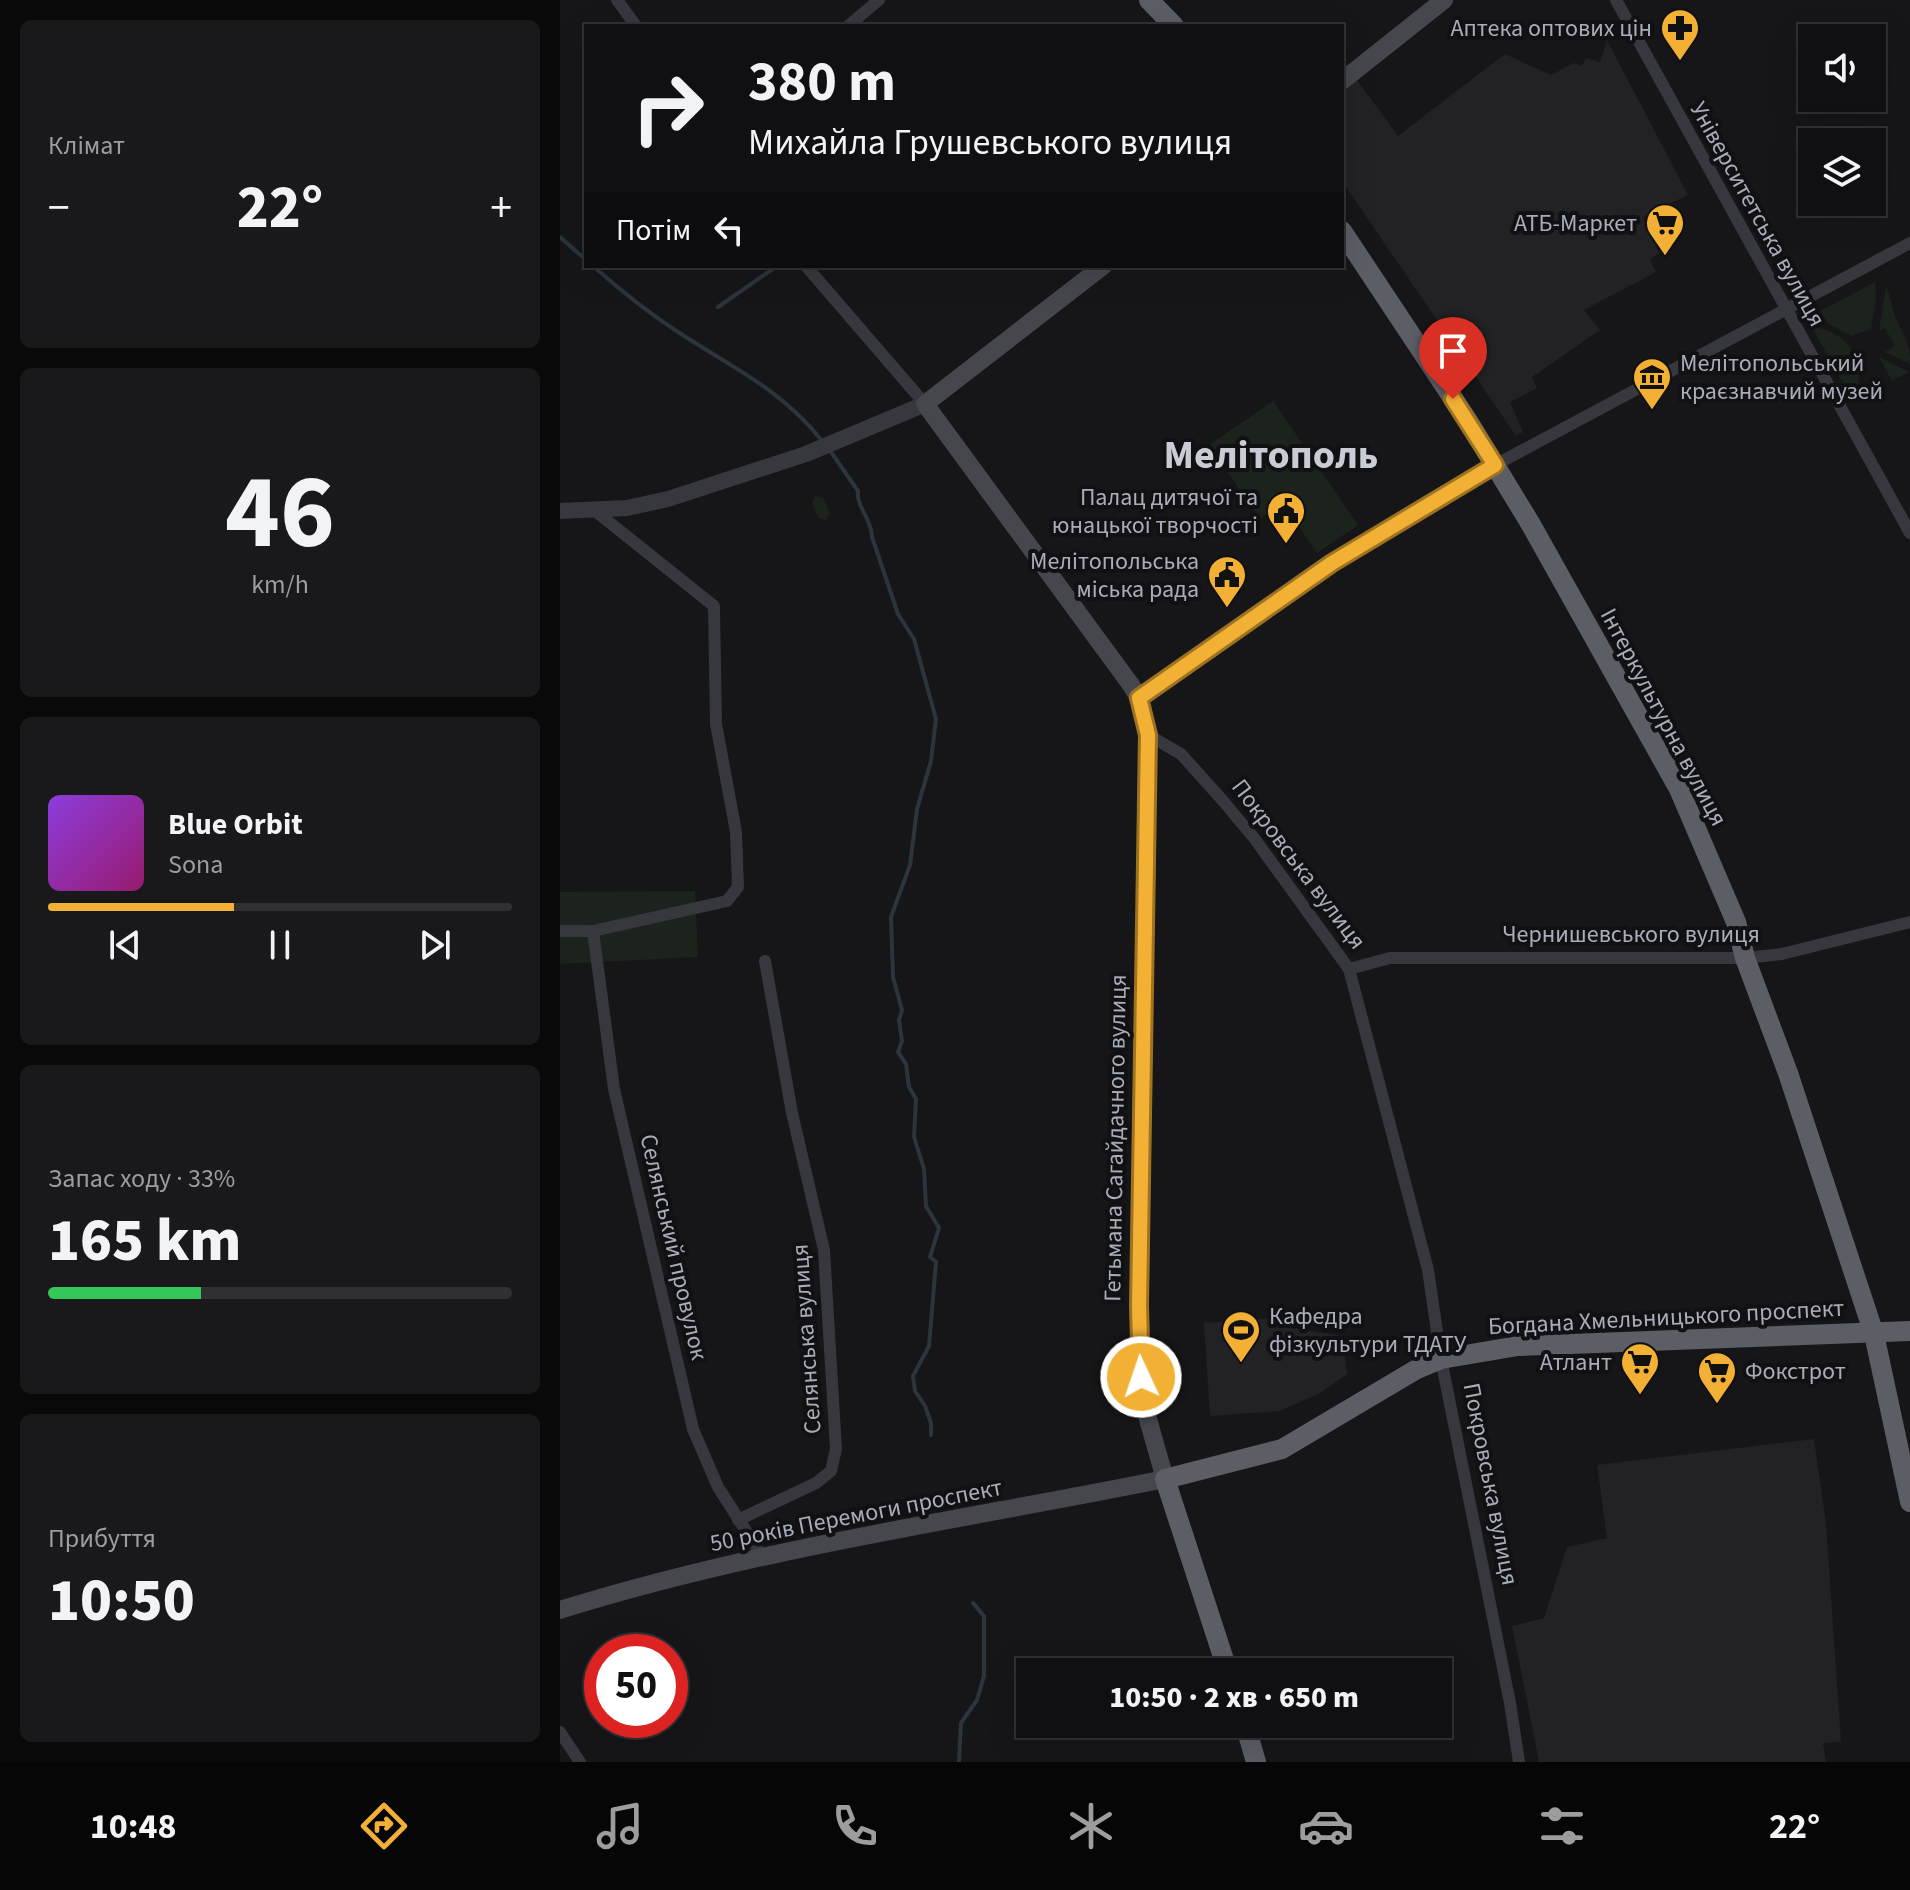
<!DOCTYPE html>
<html lang="uk">
<meta charset="utf-8">
<style>
body{margin:0;font-family:"Source Sans 3",sans-serif;background:#19191b;color:#f1f3f6;height:100vh;display:flex;flex-direction:column;font-size:30px;white-space:nowrap}
*{box-sizing:border-box;margin:0}
p{font-size:26px;color:#9c9d9f}
.icon{flex:none;width:44px;height:44px;fill:none;stroke:currentColor;stroke-width:2;stroke-linecap:round;stroke-linejoin:round}
.map{position:relative;flex:1;overflow:hidden}
.drawer{display:flex;flex-direction:column;gap:20px;padding:20px;background:#09090a;width:560px}
.drawer>*{flex:none}
.guide{position:absolute;left:24px;top:24px;width:760px;height:244px;border-radius:0px;box-shadow:0 8px 32px #0002,0 0 0 2px #303032;background:#101012;color:#f1f3f6;overflow:hidden}
.fabs{position:absolute;left:1238px;top:24px;display:grid;gap:16px}
.fabs a{display:grid;place-items:center;width:88px;height:88px;border-radius:0px;background:#101012;box-shadow:0 8px 32px #0002,0 0 0 2px #303032;font-size:40px}
.speed{position:absolute;left:24px;top:1634px;display:flex;gap:16px;font-size:40px;font-weight:700;text-align:center}
.speed>*{display:grid;place-content:center;width:104px;height:104px;border-radius:50%;background:#101012;box-shadow:0 8px 32px #0002,0 0 0 2px #303032;line-height:1}
.speed .limit{border:12px solid #d22;background:#fff;color:#111}
.pin{position:absolute;display:grid;place-items:center;width:68px;height:68px;color:#fff;margin:-82px -34px;border-radius:50% 50% 50% 0;rotate:-45deg;box-shadow:0 0 8px #0007}
.pin .icon{rotate:45deg}
.me{position:absolute;width:88px;margin:-44px;rotate:357deg;stroke-linejoin:round;filter:drop-shadow(0 0 6px #0008)}
.turn{display:flex;align-items:center;gap:28px;height:168px;padding:0 32px;font-size:36px}
.turn .icon{width:104px;height:104px;stroke-width:2.5}
.turn b{display:block;font-size:56px;line-height:68px}
.then{display:flex;align-items:center;height:76px;padding:0 32px;background:#0003;gap:16px;font-size:30px}
.big{font-size:60px;font-weight:800;line-height:1.1}
.drawer .widget{flex:1;display:flex;flex-direction:column;justify-content:center;gap:12px;min-width:0;padding:0 28px;border-radius:12px;background:#19191b}
.drawer .dial{align-items:center;gap:0}
.dial b{font-size:104px;line-height:1}
.song{display:flex;align-items:center;gap:24px}
.cover{width:96px;height:96px;border-radius:12px;background:linear-gradient(135deg,hsl(270 70% 55%),hsl(320 70% 35%))}
.played{height:8px;border-radius:4px;background:linear-gradient(90deg,#f2b134 40%,#303032 40%)}
.keys{display:flex;justify-content:space-around;direction:ltr}
.heat{display:flex;justify-content:space-between;align-items:center;font-size:44px;direction:ltr}
.charge{height:12px;border-radius:6px;background:linear-gradient(90deg,#34c759 33%,#303032 0)}
.trip{position:absolute;left:456px;top:1658px;width:436px;height:80px;border-radius:0px;background:#101012;box-shadow:0 8px 32px #0002,0 0 0 2px #303032;font-weight:800;line-height:80px;text-align:center}
.tabs{display:flex;height:128px;justify-content:space-around;align-items:center;background:#060607;color:#9c9d9f}
.tabs .icon{width:56px;height:56px}
.tabs .active{color:#f2b134}
.tabs b{font-size:36px;color:#f1f3f6}
main{display:flex;flex:1;min-height:0}
.map>svg:first-child{display:block}
.built{fill:#222225}
.green{fill:#1c231d}
.lines{fill:none;stroke-linecap:round;stroke-linejoin:round}
.stream{stroke:#2c353c;stroke-width:4}
.minor{stroke:#37383d;stroke-width:12}
.tertiary{stroke:#37383d;stroke-width:16}
.secondary{stroke:#45474d;stroke-width:18}
.trunk{stroke:#5b5e65;stroke-width:20}
.route-casing{stroke:#9d7322;stroke-width:20}
.route{stroke:#f2b134;stroke-width:14}
.labels{text-anchor:middle;stroke-width:8;stroke-linejoin:round;paint-order:stroke}
.poi-label{font-size:24px;fill:#a8adb8;stroke:#111113;text-anchor:end}
.street-label{font-size:24px;fill:#a8adb8;stroke:#111113}
.town-label{font-size:40px;font-weight:bold;fill:#c9ccd4;stroke:#111113}
</style>
<main>
<section class="drawer">
<div class="widget"><p>Клімат</p>
<div class="heat"><a>−</a><b class="big">22°</b><a>+</a></div>
</div>
<div class="widget dial"><b>46</b><p>km/h</p></div>
<div class="widget">
<div class="song"><i class="cover"></i><div><b>Blue Orbit</b><p>Sona</p></div></div>
<div class="played"></div>
<div class="keys"><svg class="icon" aria-label="previous" viewBox="0 0 24 24"><path d="M18 5L8 12l10 7zM5 5v14"/></svg><svg class="icon" aria-label="pause" viewBox="0 0 24 24"><path d="M8 5v14M16 5v14"/></svg><svg class="icon" aria-label="next" viewBox="0 0 24 24"><path d="M6 5l10 7-10 7zM19 5v14"/></svg></div>
</div>
<div class="widget"><p>Запас ходу · 33%</p><b class="big">165 km</b><div class="charge"></div></div>
<div class="widget"><p>Прибуття</p><b class="big">10:50</b></div>
</section>
<div class="map">
<svg width="1350" height="1762" viewBox="0 0 1350 1762">
<rect width="100%" height="100%" fill="#161618"/>
<g class="built">
<polygon points="1047,40 1128,195 1083,217 1099,253 1090,259 1096,272 1024,310 1040,330 972,377 977,388 950,402 963,432 956,436 782,181 782,92 797,80 838,136 945,54 991,75 1014,63 1022,66 1026,58 1040,62"/>
<polygon points="725,1317 725,1327 783,1336 787,1374 760,1393 720,1411 650,1416 644,1323"/>
<polygon points="1254,1439 1266,1523 1281,1742 1263,1743 1266,1762 979,1762 952,1626 984,1618 1007,1547 1047,1538 1037,1465"/>
</g>
<g class="green">
<polygon points="1315,282 1316,298 1311,329 1291,336 1253,315"/>
<path d="M1326 287C1331 298 1332 308 1336 319 1344 338 1350 340 1350 364L1325 352 1335 346 1325 328 1319 331Z"/>
<path d="M1251 326C1288 333 1301 353 1298 389L1289 394Z"/>
<polygon points="1319,357 1349,372 1332,381"/>
<polygon points="713,401 798,525 757,553 723,503 700,519 649,445"/>
<polygon points="255,496 263,498 270,513 266,520 259,518 252,504"/>
<polygon points="135,891 138,957 0,964 0,892"/>
</g>
<g class="lines">
<g class="stream">
<polyline points="0,237 26,260"/>
<path d="M33 266C61 291 90 314 121 334 175 369 222 390 263 442"/>
<polyline points="158,307 217,266"/>
<path d="M269 449 298 491C296 507 312 519 312 537L338 614 354 639 376 719 371 761 357 809 350 865 331 917 333 977 342 1010 339 1020 342 1041 338 1052 346 1064 349 1087 356 1099 354 1137 364 1169 366 1206 379 1228 370 1257 376 1262 369 1346 353 1376 355 1391 365 1406 371 1423V1435"/>
<polyline points="399,1762 401,1723 417,1700 424,1676 424,1616 413,1603"/>
</g>
<g class="minor">
<polyline points="57,0 76,26"/>
<polyline points="1056,0 1350,533"/>
<polyline points="288,26 319,0"/>
<polyline points="246,266 365,404"/>
<polyline points="579,698 772,563 935,465 1350,243"/>
<polyline points="588,735 621,754 664,802 694,838 789,969 868,1270 881,1359 950,1703 959,1762"/>
<polyline points="0,931 33,931 167,901 178,887 176,832 156,724 154,606 34,510"/>
<polyline points="33,931 54,1089 133,1429 158,1487 202,1556"/>
<polyline points="789,969 830,958 1185,958 1222,954 1350,922"/>
<polyline points="178,1520 256,1483 271,1471 276,1449 264,1250 232,1113 205,961"/>
<polyline points="0,1732 20,1762"/>
</g>
<polyline class="tertiary" points="0,511 67,508 108,499 246,454 365,404"/>
<g class="secondary">
<polyline points="782,81 884,0"/>
<path d="M0 1610C198 1548 402 1520 605 1479L584 1405 579 1349 588 735 579 698 571 685 365 404 543 266"/>
</g>
<g class="trunk">
<polyline points="589,0 614,26"/>
<polyline points="782,231 908,421 970,523 1119,789 1176,922 1185,958 1228,1073 1314,1334 1350,1502"/>
<polyline points="668,1672 605,1479 722,1449 857,1369 881,1359 958,1346 1350,1331"/>
<polyline points="685,1724 696,1762"/>
</g>
</g>
<g class="lines">
<g class="route-casing">
<polyline id="route" points="581,1377 579,1306 588,735 579,698 772,563 935,465 893,399"/>
</g>
<use href="#route" class="route"/>
</g>
<defs>
<g id="pharmacy-pin" transform="scale(2)"><path d="M0 17L-7.5 6A9.5 9.5 0 1 1 7.5 6Z" fill="#f2b134" stroke="#111113"/><path d="M-2-6h4v4h4v4h-4v4h-4v-4h-4v-4h4Z" fill="#111"/></g>
<g id="supermarket-pin" transform="scale(2)"><path d="M0 17L-7.5 6A9.5 9.5 0 1 1 7.5 6Z" fill="#f2b134" stroke="#111113"/><path d="M-6-5.5h2.5l.6 2H6L4.5 2H-2.5L-4.4-4H-6ZM-1.5 3.2a1.3 1.3 0 1 0 .1 0ZM3 3.2a1.3 1.3 0 1 0 .1 0Z" fill="#111"/></g>
<g id="museum-pin" transform="scale(2)"><path d="M0 17L-7.5 6A9.5 9.5 0 1 1 7.5 6Z" fill="#f2b134" stroke="#111113"/><path d="M0-6L6-3V-2H-6V-3ZM-5-1h2V3h-2ZM-1-1h2V3h-2ZM3-1h2V3H3ZM-6 4H6V6H-6Z" fill="#111"/></g>
<g id="civic-pin" transform="scale(2)"><path d="M0 17L-7.5 6A9.5 9.5 0 1 1 7.5 6Z" fill="#f2b134" stroke="#111113"/><path d="M-.6-6.5H3V-4.5H.6V-3L4-1V1h2V6H-6V1h2V-1L-.6-3ZM-1.2 2.5V6h2.4V2.5Z" fill="#111"/></g>
<g id="stadium-pin" transform="scale(2)"><path d="M0 17L-7.5 6A9.5 9.5 0 1 1 7.5 6Z" fill="#f2b134" stroke="#111113"/><path d="M0-5a6.5 5 0 1 0 0 10a6.5 5 0 1 0 0-10ZM-3.5-1.8h7v3.6h-7Z" fill="#111"/></g>
</defs>
<g fill-rule="evenodd">
<use href="#pharmacy-pin" x="1120" y="28"/>
<use href="#supermarket-pin" x="1105" y="223"/>
<use href="#museum-pin" x="1092" y="377"/>
<use href="#civic-pin" x="726" y="511"/>
<use href="#civic-pin" x="667" y="575"/>
<use href="#stadium-pin" x="681" y="1330"/>
<use href="#supermarket-pin" x="1080" y="1362"/>
<use href="#supermarket-pin" x="1157" y="1371"/>
</g>
<g class="labels">
<g class="poi-label">
<text x="1092" y="36">Аптека оптових цін</text>
<text x="1077" y="231">АТБ-Маркет</text>
<text x="1120" y="371" text-anchor="start">Мелітопольський<tspan x="1120" dy="28">краєзнавчий музей</tspan></text>
<text x="698" y="505">Палац дитячої та<tspan x="698" dy="28">юнацької творчості</tspan></text>
<text x="639" y="569">Мелітопольська<tspan x="639" dy="28">міська рада</tspan></text>
<text x="709" y="1324" text-anchor="start">Кафедра<tspan x="709" dy="28">фізкультури ТДАТУ</tspan></text>
<text x="1052" y="1370">Атлант</text>
<text x="1185" y="1379" text-anchor="start">Фокстрот</text>
</g>
<g class="street-label">
<text transform="translate(1198 214) rotate(61)" y="8">Університетська вулиця</text>
<text transform="translate(1104 717) rotate(62)" y="8">Інтеркультурна вулиця</text>
<text transform="translate(739 864) rotate(53)" y="8">Покровська вулиця</text>
<text x="1071" y="942">Чернишевського вулиця</text>
<text transform="translate(555 1138) rotate(-89)" y="8">Гетьмана Сагайдачного вулиця</text>
<text transform="translate(114 1247) rotate(77)" y="8">Селянський провулок</text>
<text transform="translate(1106 1317) rotate(-3)" y="8">Богдана Хмельницького проспект</text>
<text transform="translate(246 1339) rotate(-94)" y="8">Селянська вулиця</text>
<text transform="translate(931 1484) rotate(79)" y="8">Покровська вулиця</text>
<text transform="translate(296 1515) rotate(-11)" y="8">50 років Перемоги проспект</text>
</g>
<g class="town-label">
<text x="711" y="468">Мелітополь</text>
</g>
</g>
</svg>
<div class="fabs">
<a><svg class="icon" aria-label="sound" viewBox="0 0 24 24"><path d="M4 9h4l5-4v14l-5-4H4zM17 9q2 3 0 6"/></svg></a>
<a><svg class="icon" aria-label="layers" viewBox="0 0 24 24"><path d="M12 4l9 5-9 5-9-5zM3 14l9 5 9-5"/></svg></a>
</div>
<div class="speed"><div class="limit">50</div></div>
<div class="pin" style="left:893px;top:399px;background:#d93025"><svg class="icon" aria-label="arrive" viewBox="0 0 24 24"><path d="M6 21V4h12l-3 4 3 4H6"/></svg></div>
<svg class="me" style="left:581px;top:1377px" viewBox="-20 -20 40 40"><circle r="17" fill="#f2b134" stroke="#fff" stroke-width="3"/><path d="M0-11L8 9 0 5-8 9z" fill="#fff"/></svg>
<div class="trip">10:50 · 2 хв · 650 m</div>
<div class="guide">
<div class="turn"><svg class="icon" aria-label="right" viewBox="0 0 24 24"><path d="M7 20v-9h11M14 6l5 5-5 5"/></svg><div><b>380 m</b>Михайла Грушевського вулиця</div></div>
<div class="then">Потім<svg class="icon" aria-label="left" viewBox="0 0 24 24"><path d="M17 20v-9H6M10 6l-5 5 5 5"/></svg></div>
</div>
</div>
</main>
<nav class="tabs">
<b>10:48</b>
<svg class="icon active" aria-label="directions" viewBox="0 0 24 24"><path d="M12 3l9 9-9 9-9-9zM9 14v-3h6M13 9l2 2-2 2"/></svg>
<svg class="icon" aria-label="music" viewBox="0 0 24 24"><path d="M9 18V5l10-2v13"/><circle cx="6" cy="18" r="3"/><circle cx="16" cy="16" r="3"/></svg>
<svg class="icon" aria-label="phone" viewBox="0 0 24 24"><path d="M5 4h4l2 5-3 2q2 4 5 5l2-3 5 2v4C11 20 4 13 5 4z"/></svg>
<svg class="icon" aria-label="climate" viewBox="0 0 24 24"><path d="M12 3v18M4 7l16 10M4 17L20 7"/></svg>
<svg class="icon" aria-label="car" viewBox="0 0 24 24"><path d="M5 17H2v-5l4-1 3-4h7l3 4 3 1v5h-3M9 17h6M6 11h13"/><circle cx="7" cy="17" r="2"/><circle cx="17" cy="17" r="2"/></svg>
<svg class="icon" aria-label="filters" viewBox="0 0 24 24"><path d="M4 7h16M4 17h16"/><circle cx="9" cy="7" r="2"/><circle cx="15" cy="17" r="2"/></svg>
<b>22°</b>
</nav>
